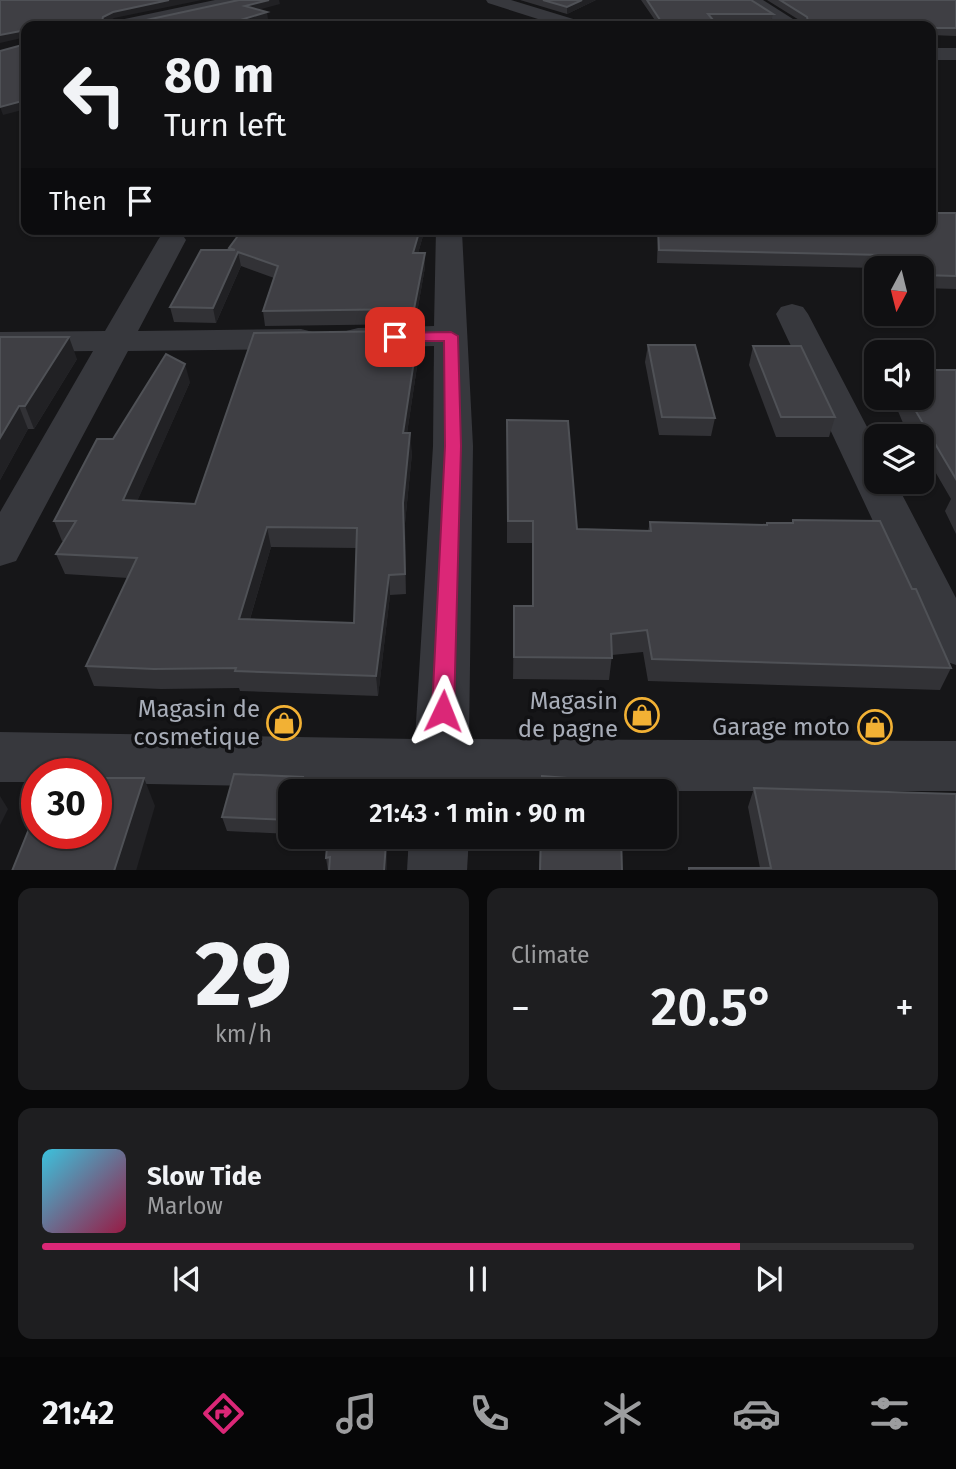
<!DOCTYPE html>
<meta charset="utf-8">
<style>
body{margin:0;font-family:"Fira Sans",sans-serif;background:#1e1e20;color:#f1f3f6;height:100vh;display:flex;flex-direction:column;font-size:26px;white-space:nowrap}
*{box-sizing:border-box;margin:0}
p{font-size:23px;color:#9c9d9f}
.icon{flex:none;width:38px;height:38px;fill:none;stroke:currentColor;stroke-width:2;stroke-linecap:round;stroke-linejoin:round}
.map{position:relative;height:870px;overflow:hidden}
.panel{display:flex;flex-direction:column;gap:18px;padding:18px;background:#09090a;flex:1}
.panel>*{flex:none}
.top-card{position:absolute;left:21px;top:21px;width:915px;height:214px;border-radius:14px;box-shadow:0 2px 5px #0004,0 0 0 2px #303032;background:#101012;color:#f1f3f6;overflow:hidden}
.needle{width:46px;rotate:187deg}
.buttons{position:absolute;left:864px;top:256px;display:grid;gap:14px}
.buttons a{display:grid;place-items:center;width:70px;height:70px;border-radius:14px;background:#101012;box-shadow:0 2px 5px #0004,0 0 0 2px #303032;font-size:35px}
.speed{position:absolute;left:21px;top:758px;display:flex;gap:14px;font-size:35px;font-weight:700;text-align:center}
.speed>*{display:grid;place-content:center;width:91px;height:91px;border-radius:50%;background:#101012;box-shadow:0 2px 5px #0004,0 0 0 2px #303032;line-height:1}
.speed .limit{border:10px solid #d22;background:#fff;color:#111}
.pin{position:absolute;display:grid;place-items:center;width:60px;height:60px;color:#fff;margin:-30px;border-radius:14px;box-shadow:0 4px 10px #0006}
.me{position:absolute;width:77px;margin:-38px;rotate:2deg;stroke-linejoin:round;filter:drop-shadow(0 0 5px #0008)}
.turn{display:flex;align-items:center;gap:24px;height:147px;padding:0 28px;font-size:32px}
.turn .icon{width:91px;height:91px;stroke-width:2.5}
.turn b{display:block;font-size:49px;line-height:60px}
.then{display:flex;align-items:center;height:66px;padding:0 28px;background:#0003;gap:14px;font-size:26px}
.big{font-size:52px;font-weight:600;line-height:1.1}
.panel .card{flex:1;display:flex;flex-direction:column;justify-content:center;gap:10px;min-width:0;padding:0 24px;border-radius:14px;background:#1e1e20}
.panel .dial{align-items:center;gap:0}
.dial b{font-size:91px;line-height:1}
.song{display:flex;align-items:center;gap:21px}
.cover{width:84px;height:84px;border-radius:10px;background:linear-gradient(135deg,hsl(190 70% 55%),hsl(340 70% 35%))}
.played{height:7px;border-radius:4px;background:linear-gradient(90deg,#db2777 80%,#303032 80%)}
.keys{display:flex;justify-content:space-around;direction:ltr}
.heat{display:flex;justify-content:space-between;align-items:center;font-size:38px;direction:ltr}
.panel .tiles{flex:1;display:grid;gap:18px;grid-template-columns:1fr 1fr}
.card:last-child{grid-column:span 2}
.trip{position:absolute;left:278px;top:779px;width:399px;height:70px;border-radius:14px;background:#101012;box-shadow:0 2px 5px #0004,0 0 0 2px #303032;font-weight:600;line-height:70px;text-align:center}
.tab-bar{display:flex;height:112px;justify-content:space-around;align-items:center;background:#060607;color:#9c9d9f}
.tab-bar .icon{width:49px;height:49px}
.tab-bar .active{color:#db2777}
.tab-bar b{font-size:32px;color:#f1f3f6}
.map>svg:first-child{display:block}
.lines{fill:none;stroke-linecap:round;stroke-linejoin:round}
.minor{fill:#37383d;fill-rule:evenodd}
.tertiary{fill:#37383d;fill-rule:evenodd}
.wall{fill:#323236;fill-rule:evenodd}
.shaded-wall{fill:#212124}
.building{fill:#3f3f44;stroke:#4f5156;stroke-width:2;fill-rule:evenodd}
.route{fill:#db2777;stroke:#8e194d;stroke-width:2}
.labels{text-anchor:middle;stroke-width:7;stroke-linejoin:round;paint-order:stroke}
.near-poi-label{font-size:24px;fill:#a8adb8;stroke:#111113;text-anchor:end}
</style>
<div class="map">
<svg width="956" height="871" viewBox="0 0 956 871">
<rect width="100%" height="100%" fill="#161618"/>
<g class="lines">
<g class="minor">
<polygon points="486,0 511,0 583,22 586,26 560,26 488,3"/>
<polygon points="743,0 763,0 804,26 783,26"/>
<rect x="931" y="48" width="25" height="12"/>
<polygon points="436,229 460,229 462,232 473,446 469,739 956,741 956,791 412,791 412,789 96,783 96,774 37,774 37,782 0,782 0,732 415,739 433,446 434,346 358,348 346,345 341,338 346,331 358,328 434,326"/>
<polygon points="172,231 182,234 186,240 138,331 301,329 313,332 318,339 313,346 301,349 128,351 16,561 0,566 0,512 93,351 0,352 0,332 105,331 158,240 162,234"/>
<polygon points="792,304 803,307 808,314 877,446 877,481 895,481 956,598 956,665 939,659 931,645 776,314 781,307"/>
<polygon points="409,836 469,836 467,871 407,871"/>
</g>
<polygon class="tertiary" points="215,0 246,0 238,5 138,26 106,26 115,21"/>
</g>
<g class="wall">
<polygon points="520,0 596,0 567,14"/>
<polygon points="641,0 751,0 773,14 771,22 714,21 718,26 659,26"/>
<polygon points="767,0 956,0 956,36 931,35 931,26 803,26 804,23"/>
<polygon points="956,213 956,289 922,288 922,268 877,268 657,263 658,229 931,229"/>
<polygon points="243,229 425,229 418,253 425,253 425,267 415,324 265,326 263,311 274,278 241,266 216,323 174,322 170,307 230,250 229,248"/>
<path d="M409 331 410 341H417L418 360 407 433 412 453 405 523 406 594 390 595 378 696 240 691 239 688 161 689 94 686 86 666 128 578 65 574 56 554 64 541H62L54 521 113 439 190 382 137 501 195 504ZM271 547 356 548 354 623 250 619Z"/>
<polygon points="0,337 77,359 34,429 28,429 0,480"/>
<polygon points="648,345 715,418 711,436 659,435 645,362"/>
<polygon points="753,346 835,417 829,437 776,437 749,365"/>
<polygon points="956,370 956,534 945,511 951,499 922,449 922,436 915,436 908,424 903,423 892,397 922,397"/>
<polygon points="507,420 577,529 648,531 650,522 766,525 767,523 792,523 793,520 912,589 951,668 940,690 648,681 643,652 612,655 609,680 513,679 514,606 532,606 532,543 507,543"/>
<polygon points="234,774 303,777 306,791 381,790 381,791 290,791 290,834 227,831 222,817"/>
<polygon points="754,788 956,871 688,871 689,868 760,868 748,807"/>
<polygon points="328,836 381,836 381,843 387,857 387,871 328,871 326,858"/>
<polygon points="540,836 621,836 622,871 539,871"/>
</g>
<g class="shaded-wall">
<polygon points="169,0 202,0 114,18 105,24 102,21 103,17 113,12"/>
<polygon points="269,0 279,0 280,4 246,13 245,6"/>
<polygon points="582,0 596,0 567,14 567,7"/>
<polygon points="267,12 268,19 243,26 237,21"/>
<polygon points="26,30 26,37 0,43 0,35"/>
<polygon points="26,100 26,109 3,115 0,107"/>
<polygon points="420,229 425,229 414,267 413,253"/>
<polygon points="238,252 241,266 216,323 213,308"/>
<polygon points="425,253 425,267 415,324 414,309"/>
<polygon points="69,337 77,359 34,429 25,406"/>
<polygon points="417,341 418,360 404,453 403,433"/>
<polygon points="185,364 190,382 129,520 123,500"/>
<polygon points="19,406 28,429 0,480 0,438"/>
<polygon points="410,433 412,453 405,523 406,594 403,503"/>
<polygon points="267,527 271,547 244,639 239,619"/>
<polygon points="389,575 390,595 378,696 376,676"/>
<polygon points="303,777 306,791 300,791"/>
<polygon points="144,778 155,806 136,871 114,871"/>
<polygon points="0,796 8,809 0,825"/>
<polygon points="386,843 387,857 387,871 384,871"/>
</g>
<g class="building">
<polygon points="0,0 169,0 113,12 103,17 102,21 137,22 239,0 269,0 245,6 267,12 237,21 251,26 26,26 26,100 0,107 0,51 26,44 26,30 0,35"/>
<polygon points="543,0 582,0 567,7"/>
<polygon points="647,0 751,0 773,14 708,14 718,26 664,26"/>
<polygon points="780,0 956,0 956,28 931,28 931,26 824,26 822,23 804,22 808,21 807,17"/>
<polygon points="931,213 956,213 956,276 922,275 922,268 892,268 884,255 659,250 658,229 931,229"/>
<polygon points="243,229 420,229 413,253 425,253 414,309 263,311 278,266 238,252 213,308 170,307 201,250 235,250 229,248"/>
<path d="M409 331 407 341H417L403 433H410L403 503 405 574 389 575 376 676 235 671 236 668 154 669 86 666 137 558 56 554 76 521H54L97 439H113L166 354 185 364 123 500 195 504 254 333ZM267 527 357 528 354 623 239 619Z"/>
<polygon points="0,337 69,337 25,406 19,406 0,438"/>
<polygon points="648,345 695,345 715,418 662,417"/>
<polygon points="753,346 801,346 835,417 781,417"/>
<polygon points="922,370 956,370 956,479 914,408 909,408 904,397 922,397"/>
<polygon points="507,420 568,421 577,529 651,531 650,522 767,525 767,523 793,523 793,520 880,521 912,589 916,589 951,668 652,659 647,630 611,634 612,658 514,657 514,606 533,606 533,521 508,521"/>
<polygon points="234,774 303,777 300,791 381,790 381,791 290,791 290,820 222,817"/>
<polygon points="542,776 618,782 618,791 542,791"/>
<polygon points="96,778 144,778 114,871 12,871 37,809 37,833 96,833"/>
<polygon points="754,788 956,794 956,871 689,871 689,868 771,868"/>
<polygon points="328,836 378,836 377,843 386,843 384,871 329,871 330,857 326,858"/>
<polygon points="541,836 621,836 622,871 540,871"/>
</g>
<polygon class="route" points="451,332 458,336 461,446 454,711 451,717 443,720 436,717 432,711 445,446 444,341 395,341 388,337 395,333"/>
<defs>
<g id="shop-ring" transform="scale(1.75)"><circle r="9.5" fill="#111113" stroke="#f2b134" stroke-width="1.5"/><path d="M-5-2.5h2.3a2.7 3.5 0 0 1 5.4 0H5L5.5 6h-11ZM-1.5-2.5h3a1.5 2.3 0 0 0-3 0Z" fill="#f2b134"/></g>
</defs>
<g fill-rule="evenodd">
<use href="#shop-ring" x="642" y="715"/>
<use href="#shop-ring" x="284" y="723"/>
<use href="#shop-ring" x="875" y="727"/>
</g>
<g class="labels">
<g class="near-poi-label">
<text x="618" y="709">Magasin<tspan x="618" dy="28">de pagne</tspan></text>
<text x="260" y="717">Magasin de<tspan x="260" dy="28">cosmetique</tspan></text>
<text x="850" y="735">Garage moto</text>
</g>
</g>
</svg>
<div class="buttons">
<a><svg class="needle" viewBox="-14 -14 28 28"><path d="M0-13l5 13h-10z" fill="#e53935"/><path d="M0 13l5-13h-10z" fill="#9c9d9f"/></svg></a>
<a><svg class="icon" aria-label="sound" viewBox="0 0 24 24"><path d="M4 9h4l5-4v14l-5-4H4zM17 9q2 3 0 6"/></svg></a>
<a><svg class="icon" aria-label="layers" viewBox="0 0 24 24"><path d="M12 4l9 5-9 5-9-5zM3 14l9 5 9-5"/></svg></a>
</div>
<div class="speed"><div class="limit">30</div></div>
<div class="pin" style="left:395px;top:337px;background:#d93025"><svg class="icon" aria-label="arrive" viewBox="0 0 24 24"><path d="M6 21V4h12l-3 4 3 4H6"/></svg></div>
<svg class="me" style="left:443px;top:711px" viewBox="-20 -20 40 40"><path d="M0-17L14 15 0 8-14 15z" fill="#db2777" stroke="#fff" stroke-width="4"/></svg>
<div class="trip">21:43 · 1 min · 90 m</div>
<div class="top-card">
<div class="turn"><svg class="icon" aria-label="left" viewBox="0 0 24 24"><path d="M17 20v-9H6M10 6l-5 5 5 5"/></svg><div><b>80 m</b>Turn left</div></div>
<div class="then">Then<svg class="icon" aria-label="arrive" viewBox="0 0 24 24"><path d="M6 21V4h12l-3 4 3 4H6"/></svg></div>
</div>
</div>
<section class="panel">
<div class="tiles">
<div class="card dial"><b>29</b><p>km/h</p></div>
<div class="card"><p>Climate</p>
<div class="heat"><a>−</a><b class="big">20.5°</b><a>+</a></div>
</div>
<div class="card">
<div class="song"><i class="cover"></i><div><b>Slow Tide</b><p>Marlow</p></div></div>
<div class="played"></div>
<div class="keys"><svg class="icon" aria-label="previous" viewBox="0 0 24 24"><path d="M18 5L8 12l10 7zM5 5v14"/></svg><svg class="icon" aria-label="pause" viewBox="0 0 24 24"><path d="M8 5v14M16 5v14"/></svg><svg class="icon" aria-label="next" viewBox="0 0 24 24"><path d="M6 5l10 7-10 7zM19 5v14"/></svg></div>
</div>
</div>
</section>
<nav class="tab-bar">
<b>21:42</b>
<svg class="icon active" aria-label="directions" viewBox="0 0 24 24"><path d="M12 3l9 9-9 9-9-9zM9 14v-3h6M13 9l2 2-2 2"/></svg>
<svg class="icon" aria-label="music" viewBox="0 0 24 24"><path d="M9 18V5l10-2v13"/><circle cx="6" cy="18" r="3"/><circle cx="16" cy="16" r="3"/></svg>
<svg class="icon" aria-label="phone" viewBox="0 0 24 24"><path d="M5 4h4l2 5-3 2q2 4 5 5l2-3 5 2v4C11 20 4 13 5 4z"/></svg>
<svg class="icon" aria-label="climate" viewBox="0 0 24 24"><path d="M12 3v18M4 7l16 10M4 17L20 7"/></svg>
<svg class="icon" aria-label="car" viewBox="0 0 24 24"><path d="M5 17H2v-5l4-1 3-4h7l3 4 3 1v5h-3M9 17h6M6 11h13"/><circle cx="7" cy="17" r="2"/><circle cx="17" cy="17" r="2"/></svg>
<svg class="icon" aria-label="filters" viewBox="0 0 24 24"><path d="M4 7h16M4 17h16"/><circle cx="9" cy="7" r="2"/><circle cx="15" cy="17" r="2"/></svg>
</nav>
